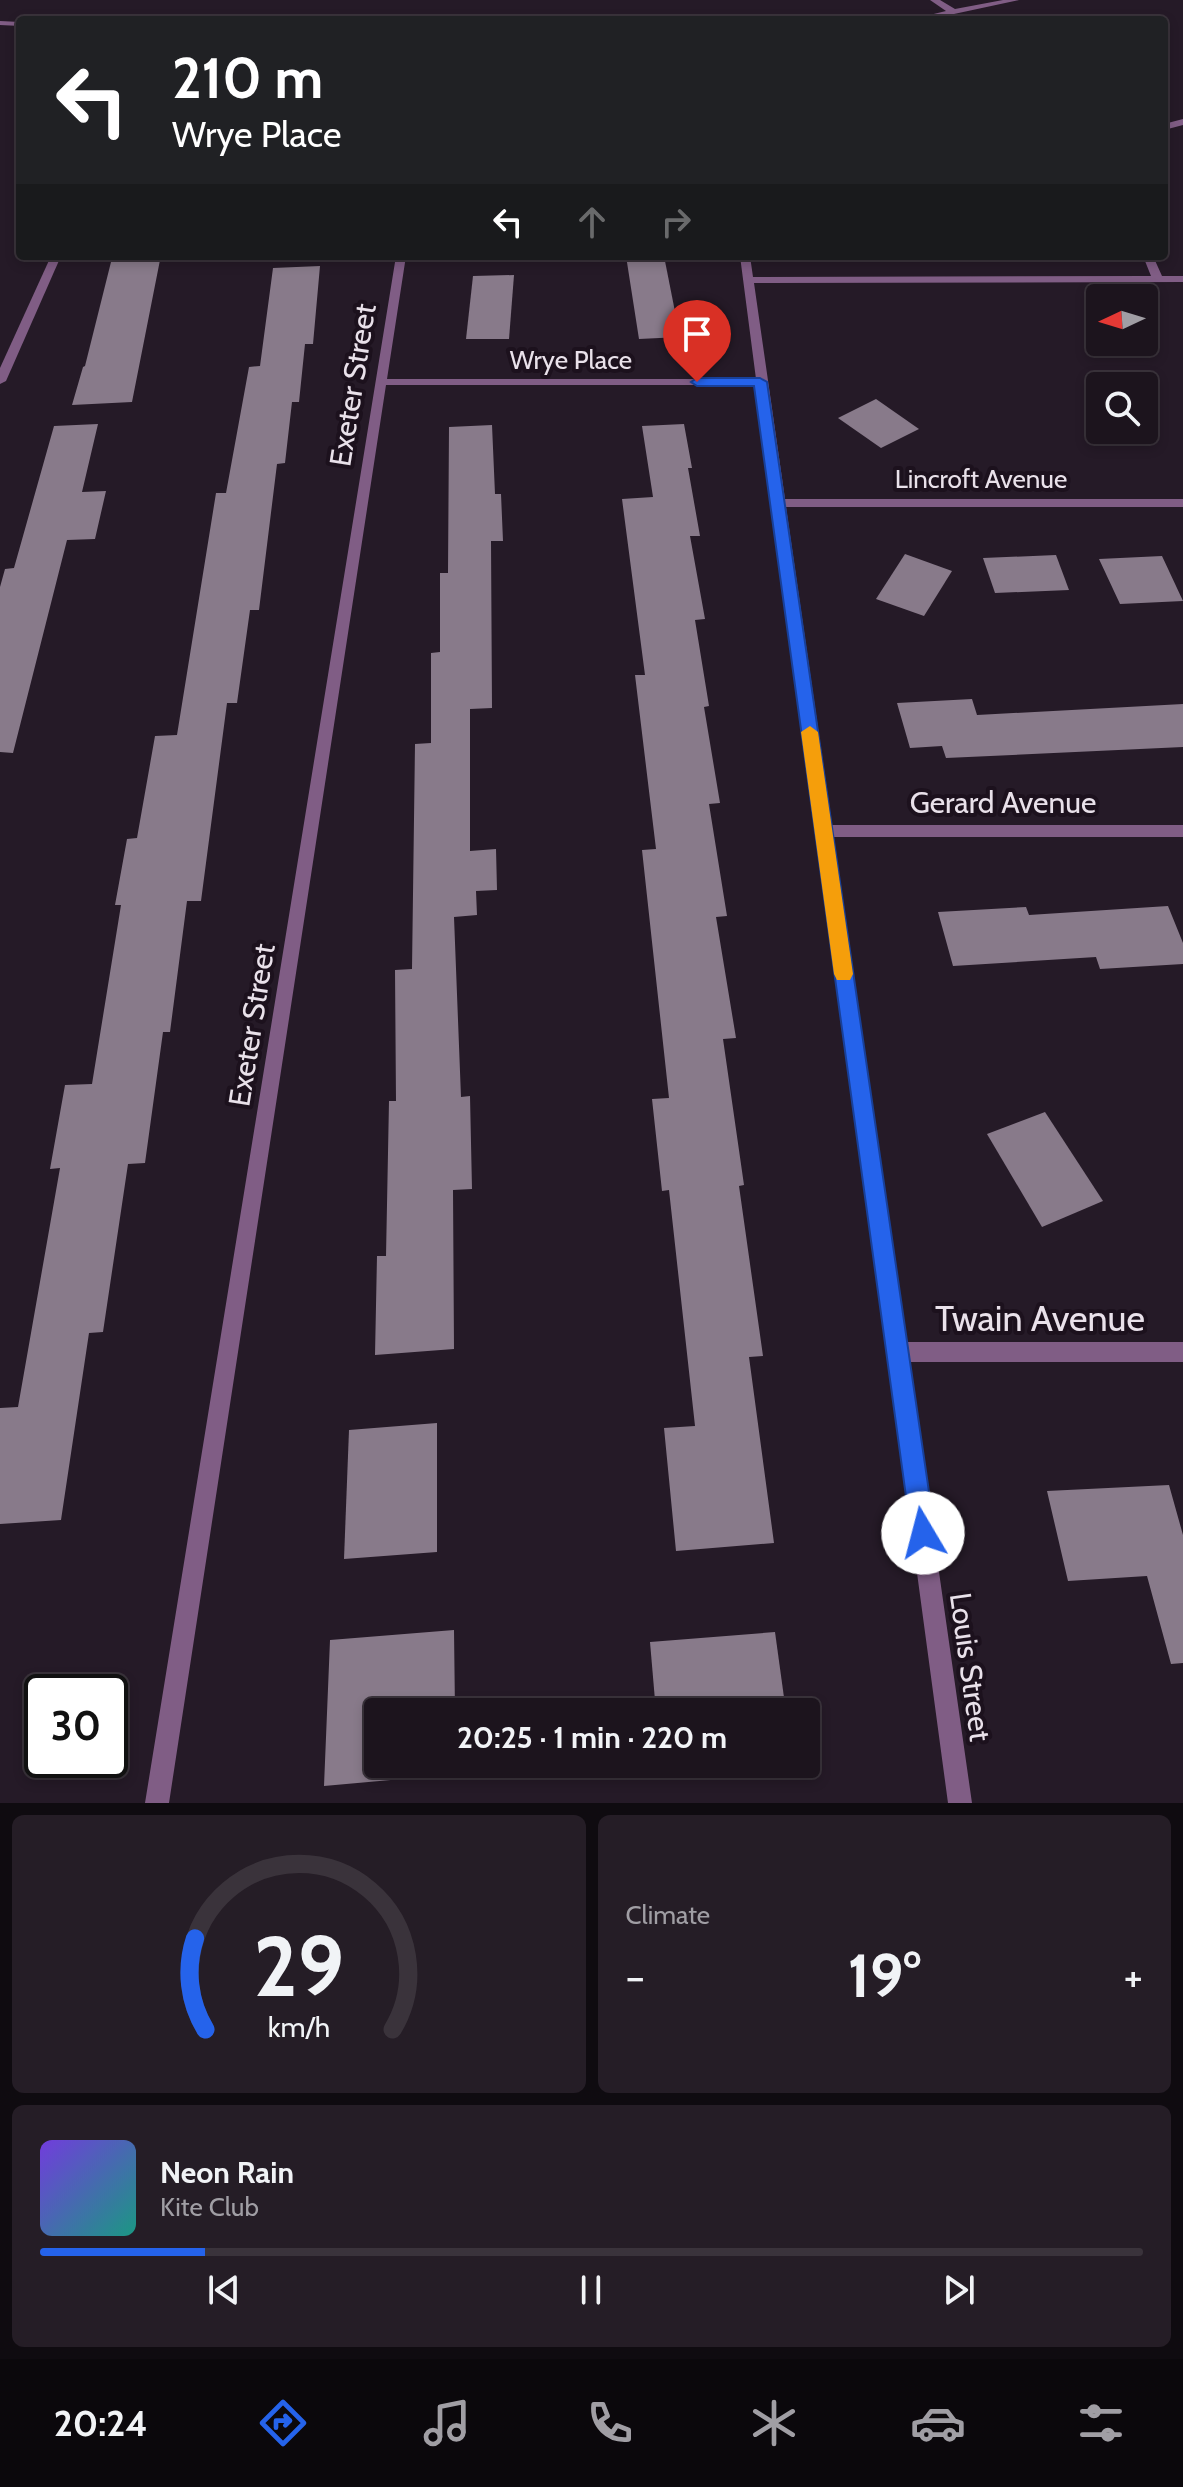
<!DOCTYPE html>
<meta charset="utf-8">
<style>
body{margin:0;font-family:Cabin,sans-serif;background:#251d26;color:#f1f3f6;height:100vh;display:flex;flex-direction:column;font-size:30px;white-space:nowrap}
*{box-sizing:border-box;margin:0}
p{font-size:26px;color:#a09ea4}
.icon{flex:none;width:44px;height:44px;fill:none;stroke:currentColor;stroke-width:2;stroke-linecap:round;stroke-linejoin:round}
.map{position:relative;height:1803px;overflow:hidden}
.sheet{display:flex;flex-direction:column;gap:12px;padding:12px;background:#0f0b10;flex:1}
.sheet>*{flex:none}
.banner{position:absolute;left:16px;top:16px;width:1152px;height:244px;border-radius:8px;box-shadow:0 4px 12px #0003,0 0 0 2px #3a333b;background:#202124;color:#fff;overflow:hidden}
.needle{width:52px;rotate:266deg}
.tools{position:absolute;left:1086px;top:284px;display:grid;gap:16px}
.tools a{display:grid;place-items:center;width:72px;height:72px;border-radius:8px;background:#1c141d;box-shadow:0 4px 12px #0003,0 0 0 2px #3a333b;font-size:40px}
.speed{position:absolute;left:24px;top:1674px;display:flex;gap:16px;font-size:40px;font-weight:700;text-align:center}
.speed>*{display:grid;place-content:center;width:104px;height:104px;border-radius:50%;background:#1c141d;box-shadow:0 4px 12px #0003,0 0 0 2px #3a333b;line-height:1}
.speed .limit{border:4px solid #111;border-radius:12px;background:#fff;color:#111}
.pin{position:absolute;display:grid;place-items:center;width:68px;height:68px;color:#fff;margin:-82px -34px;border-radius:50% 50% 50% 0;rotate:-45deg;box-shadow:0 0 8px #0007}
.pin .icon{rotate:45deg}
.me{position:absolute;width:88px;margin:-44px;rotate:352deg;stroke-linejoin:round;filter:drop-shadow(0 0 6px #0008)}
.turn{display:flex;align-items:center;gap:28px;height:168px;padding:0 24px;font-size:36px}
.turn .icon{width:104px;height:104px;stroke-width:2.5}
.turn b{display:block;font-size:56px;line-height:68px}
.lanes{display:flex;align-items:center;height:76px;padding:0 24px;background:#0003;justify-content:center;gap:40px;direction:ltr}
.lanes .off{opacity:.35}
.big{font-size:60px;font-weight:800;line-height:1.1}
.sheet .widget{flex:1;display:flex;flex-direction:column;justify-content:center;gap:12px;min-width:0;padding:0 28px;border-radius:12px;background:#251d26}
.sheet .dial{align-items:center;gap:0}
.dial svg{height:208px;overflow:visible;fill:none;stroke:#3a333b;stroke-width:7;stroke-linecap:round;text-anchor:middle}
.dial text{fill:#f1f3f6;stroke:none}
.song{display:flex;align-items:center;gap:24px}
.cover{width:96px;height:96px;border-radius:12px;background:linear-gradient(135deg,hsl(260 70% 55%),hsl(170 70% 35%))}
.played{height:8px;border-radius:4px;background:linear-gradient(90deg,#2563eb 15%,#3a333b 15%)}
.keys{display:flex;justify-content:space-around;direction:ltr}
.heat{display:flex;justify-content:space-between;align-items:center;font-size:44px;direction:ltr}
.sheet .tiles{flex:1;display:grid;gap:12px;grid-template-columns:1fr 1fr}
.widget:last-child{grid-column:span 2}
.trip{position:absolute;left:364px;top:1698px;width:456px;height:80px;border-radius:8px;background:#1c141d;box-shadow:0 4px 12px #0003,0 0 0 2px #3a333b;font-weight:800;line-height:80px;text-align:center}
.menu{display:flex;height:128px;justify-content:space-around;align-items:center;background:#0b080c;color:#a09ea4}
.menu .icon{width:56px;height:56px}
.menu .selected{color:#2563eb}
.menu b{font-size:36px;color:#f1f3f6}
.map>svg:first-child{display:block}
.building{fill:#887a8a}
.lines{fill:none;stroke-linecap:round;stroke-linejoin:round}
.street{fill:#805d85;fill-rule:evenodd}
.route{fill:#2563eb;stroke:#184099;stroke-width:2}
.slow{fill:#f59e0b}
.labels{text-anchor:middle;stroke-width:8;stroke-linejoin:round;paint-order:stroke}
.far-street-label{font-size:26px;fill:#e9e1ea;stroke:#1c111d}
.street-label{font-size:30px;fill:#e9e1ea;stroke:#1c111d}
.near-street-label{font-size:36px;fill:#e9e1ea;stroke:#1c111d}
</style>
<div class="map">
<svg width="1183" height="1803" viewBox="0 0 1183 1803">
<rect width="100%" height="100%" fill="#251a27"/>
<g class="building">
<polygon points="626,256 664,256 680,337 639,339"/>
<polygon points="160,260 132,402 72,405 83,367 85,366 111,262"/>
<polygon points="320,266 313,344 305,344 299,402 292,402 285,463 277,464 259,610 250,610 237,703 227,703 201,901 187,901 170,1032 163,1032 145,1163 128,1164 103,1332 89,1333 61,1520 0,1524 0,1408 18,1407 60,1168 50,1169 65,1085 92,1084 121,905 115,905 127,839 137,838 155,736 177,735 216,493 226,493 249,367 260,366 273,268"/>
<polygon points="514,275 509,339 466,339 473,276"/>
<polygon points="876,399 919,429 881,448 838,418"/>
<polygon points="98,424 82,492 106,491 95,539 67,540 13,753 0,752 0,587 5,569 14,568 54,426"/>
<polygon points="684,424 692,468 688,468 700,536 690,536 705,619 695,620 709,706 704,707 720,803 709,804 727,916 716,917 736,1038 723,1039 744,1185 739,1186 763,1356 749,1357 774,1543 676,1551 664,1428 695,1426 669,1190 662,1191 652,1099 669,1098 642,850 656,849 635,675 645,675 622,499 653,497 642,426"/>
<polygon points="492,425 495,494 501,494 503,541 491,541 492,708 470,709 470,851 496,849 497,890 476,891 477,915 454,917 461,1097 470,1096 472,1189 453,1190 454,1349 375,1355 377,1256 386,1256 389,1101 396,1101 395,970 412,969 415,744 431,743 431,653 440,652 440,573 448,573 449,427"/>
<polygon points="905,554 952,571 924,616 876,599"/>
<polygon points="1056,555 1069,590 995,593 983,558"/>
<polygon points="1162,556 1183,601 1120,604 1099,559"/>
<polygon points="972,699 977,715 1183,704 1183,747 946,758 942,746 910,748 897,703"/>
<polygon points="1168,906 1183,943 1183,964 1100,969 1096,957 953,966 938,912 1026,907 1029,915"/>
<polygon points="1045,1112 1103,1201 1042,1227 987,1134"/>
<polygon points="437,1423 437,1552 344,1559 349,1430"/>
<polygon points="1169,1485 1183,1535 1183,1663 1171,1664 1147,1576 1068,1581 1047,1491"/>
<polygon points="454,1630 455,1712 378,1712 378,1764 413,1764 413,1778 324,1786 330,1640"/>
<polygon points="775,1632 786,1712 656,1712 650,1642"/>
<polygon points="661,1764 793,1764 794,1768 662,1779"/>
</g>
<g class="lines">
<g class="street">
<polygon points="930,0 940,0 955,9 1003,0 1019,0 926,20 909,20 946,11"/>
<polygon points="0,21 20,22 20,26 0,25"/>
<polygon points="1183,119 1183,125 1164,130 1164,124"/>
<polygon points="51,256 61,256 6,381 0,384 0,368"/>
<polygon points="396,256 406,256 387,379 756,379 740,256 750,256 753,277 1151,276 1143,256 1153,256 1162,276 1183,276 1183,282 754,283 785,499 1183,499 1183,507 786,507 832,825 1183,825 1183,837 833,837 906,1342 1183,1342 1183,1362 909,1362 972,1803 948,1803 757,385 386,385 169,1803 145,1803"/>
</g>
</g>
<polygon class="route" points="760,378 767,382 935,1533 931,1541 923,1545 914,1541 911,1533 754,386 697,386 691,382 697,378"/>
<polygon class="slow" points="810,726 818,732 853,974 850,980 837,980 834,974 801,732"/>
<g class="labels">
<g class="far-street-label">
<text x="571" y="369">Wrye Place</text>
<text x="981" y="488">Lincroft Avenue</text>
</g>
<g class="street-label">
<text transform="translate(353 385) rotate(-81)" y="10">Exeter Street</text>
<text x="1003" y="813">Gerard Avenue</text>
<text transform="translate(252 1025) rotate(-81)" y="10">Exeter Street</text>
<text transform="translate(970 1667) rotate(82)" y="10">Louis Street</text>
</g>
<g class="near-street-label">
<text x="1040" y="1331">Twain Avenue</text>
</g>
</g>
</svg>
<div class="tools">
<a><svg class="needle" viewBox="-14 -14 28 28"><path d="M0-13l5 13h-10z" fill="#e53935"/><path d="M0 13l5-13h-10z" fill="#a09ea4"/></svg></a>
<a><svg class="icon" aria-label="search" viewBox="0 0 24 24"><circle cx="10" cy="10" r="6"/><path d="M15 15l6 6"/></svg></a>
</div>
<div class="speed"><div class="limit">30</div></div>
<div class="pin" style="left:697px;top:382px;background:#d93025"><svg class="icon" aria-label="arrive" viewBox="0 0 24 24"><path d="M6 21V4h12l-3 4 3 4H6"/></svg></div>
<svg class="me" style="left:923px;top:1533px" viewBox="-20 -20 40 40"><circle r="19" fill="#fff"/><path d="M0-13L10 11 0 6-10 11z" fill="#2563eb"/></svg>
<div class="trip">20:25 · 1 min · 220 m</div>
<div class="banner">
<div class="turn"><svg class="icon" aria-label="left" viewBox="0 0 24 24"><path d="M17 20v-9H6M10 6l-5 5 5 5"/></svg><div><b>210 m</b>Wrye Place</div></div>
<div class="lanes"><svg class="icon" aria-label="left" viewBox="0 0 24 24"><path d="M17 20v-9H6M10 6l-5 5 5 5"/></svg><svg class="icon off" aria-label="ahead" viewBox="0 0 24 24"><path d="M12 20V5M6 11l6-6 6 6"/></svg><svg class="icon off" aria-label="right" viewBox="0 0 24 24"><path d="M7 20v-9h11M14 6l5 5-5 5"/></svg></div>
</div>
</div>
<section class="sheet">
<div class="tiles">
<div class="widget dial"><svg viewBox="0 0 100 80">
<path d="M14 69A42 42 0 1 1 86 69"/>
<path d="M14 69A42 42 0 0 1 10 34" stroke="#2563eb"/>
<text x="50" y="56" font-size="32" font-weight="700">29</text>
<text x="50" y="72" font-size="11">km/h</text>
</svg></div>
<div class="widget"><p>Climate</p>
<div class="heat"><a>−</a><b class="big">19°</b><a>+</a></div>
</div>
<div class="widget">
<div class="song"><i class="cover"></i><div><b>Neon Rain</b><p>Kite Club</p></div></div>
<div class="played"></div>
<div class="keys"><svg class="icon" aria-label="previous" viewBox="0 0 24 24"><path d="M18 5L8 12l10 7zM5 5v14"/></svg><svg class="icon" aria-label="pause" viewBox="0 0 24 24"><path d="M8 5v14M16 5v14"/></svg><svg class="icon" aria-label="next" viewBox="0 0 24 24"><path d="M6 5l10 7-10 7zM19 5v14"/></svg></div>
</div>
</div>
</section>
<nav class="menu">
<b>20:24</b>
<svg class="icon selected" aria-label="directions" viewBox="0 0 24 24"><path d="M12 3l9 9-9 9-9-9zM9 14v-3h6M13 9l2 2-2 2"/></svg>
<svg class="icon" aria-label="music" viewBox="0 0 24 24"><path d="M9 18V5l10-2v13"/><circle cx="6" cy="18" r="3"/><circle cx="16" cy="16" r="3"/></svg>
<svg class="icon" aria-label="phone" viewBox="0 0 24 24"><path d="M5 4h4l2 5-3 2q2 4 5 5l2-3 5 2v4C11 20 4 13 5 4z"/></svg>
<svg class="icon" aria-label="climate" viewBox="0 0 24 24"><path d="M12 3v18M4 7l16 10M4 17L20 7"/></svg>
<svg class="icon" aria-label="car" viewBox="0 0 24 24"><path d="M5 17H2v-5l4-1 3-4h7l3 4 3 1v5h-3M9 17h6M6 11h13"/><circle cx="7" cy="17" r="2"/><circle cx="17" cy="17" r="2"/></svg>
<svg class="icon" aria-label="filters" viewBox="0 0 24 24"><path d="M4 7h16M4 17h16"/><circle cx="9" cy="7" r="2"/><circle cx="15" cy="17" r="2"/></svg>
</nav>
